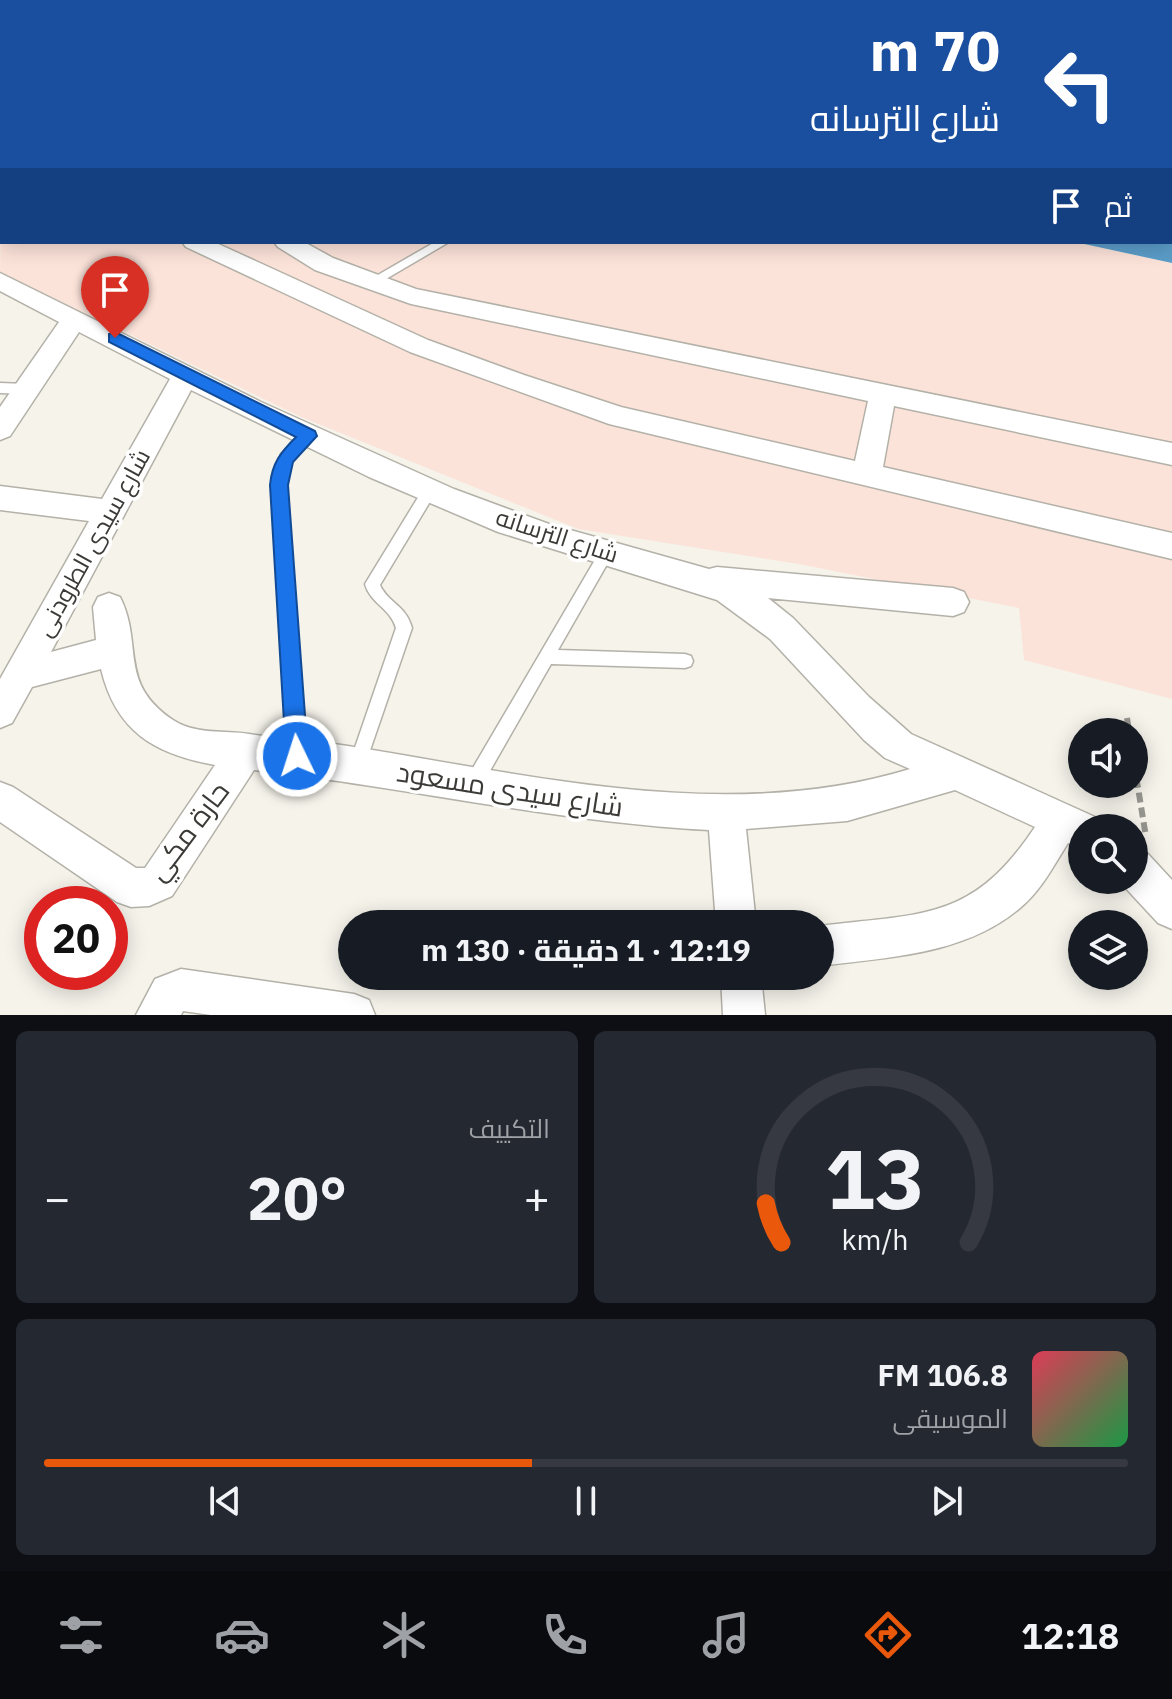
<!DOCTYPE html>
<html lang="ar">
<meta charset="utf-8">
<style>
body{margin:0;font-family:"IBM Plex Sans",Cairo,sans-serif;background:#242831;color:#f1f3f6;direction:rtl;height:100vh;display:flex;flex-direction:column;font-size:30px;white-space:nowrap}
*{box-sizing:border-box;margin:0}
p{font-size:26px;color:#9ea1a6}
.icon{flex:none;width:44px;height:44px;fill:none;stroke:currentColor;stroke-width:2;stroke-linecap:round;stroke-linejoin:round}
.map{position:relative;height:1015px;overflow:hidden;direction:ltr}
.sheet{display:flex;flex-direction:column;gap:16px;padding:16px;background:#0d0f14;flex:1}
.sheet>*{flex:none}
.hud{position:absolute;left:0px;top:0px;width:1172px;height:244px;box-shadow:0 4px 20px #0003;direction:rtl;background:#1a4fa0;color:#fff;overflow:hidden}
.controls{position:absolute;left:1068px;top:718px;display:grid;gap:16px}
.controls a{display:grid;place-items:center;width:80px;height:80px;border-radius:50%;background:#171b24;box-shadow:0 4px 20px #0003;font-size:40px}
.speed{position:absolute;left:24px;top:886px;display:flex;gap:16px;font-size:40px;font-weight:700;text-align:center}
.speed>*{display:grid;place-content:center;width:104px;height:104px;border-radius:50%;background:#171b24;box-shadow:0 4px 20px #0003;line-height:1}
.speed .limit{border:12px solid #d22;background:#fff;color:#111}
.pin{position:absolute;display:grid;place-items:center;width:68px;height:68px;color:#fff;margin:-82px -34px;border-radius:50% 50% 50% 0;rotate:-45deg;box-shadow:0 0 8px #0007}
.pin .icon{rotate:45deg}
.me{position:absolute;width:88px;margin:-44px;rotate:356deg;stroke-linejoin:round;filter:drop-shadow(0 0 6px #0008)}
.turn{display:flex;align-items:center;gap:28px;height:168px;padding:0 40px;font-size:36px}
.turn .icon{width:104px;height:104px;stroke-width:2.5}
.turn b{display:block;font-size:56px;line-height:68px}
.then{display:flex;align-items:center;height:76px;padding:0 40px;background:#0003;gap:16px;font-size:30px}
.big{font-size:60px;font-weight:700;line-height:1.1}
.sheet .tile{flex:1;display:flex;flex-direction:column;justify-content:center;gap:12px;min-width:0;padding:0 28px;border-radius:12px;background:#242831}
.sheet .dial{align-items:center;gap:0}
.dial svg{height:208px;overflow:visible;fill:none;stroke:#363941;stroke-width:7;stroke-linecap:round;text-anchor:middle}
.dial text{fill:#f1f3f6;stroke:none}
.song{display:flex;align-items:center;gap:24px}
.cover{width:96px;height:96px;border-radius:12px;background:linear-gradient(135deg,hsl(350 70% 55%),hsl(140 70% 35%))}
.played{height:8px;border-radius:4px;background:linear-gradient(90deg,#ea580c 45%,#363941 45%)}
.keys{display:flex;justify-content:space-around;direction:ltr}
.heat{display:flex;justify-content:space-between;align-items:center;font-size:44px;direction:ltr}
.sheet .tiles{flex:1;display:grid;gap:16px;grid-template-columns:1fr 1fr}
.tile:last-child{grid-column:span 2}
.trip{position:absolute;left:338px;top:910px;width:496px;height:80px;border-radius:40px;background:#171b24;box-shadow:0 4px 20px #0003;font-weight:700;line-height:80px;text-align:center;direction:rtl}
.dock{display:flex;height:128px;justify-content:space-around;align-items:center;background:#090b0e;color:#9ea1a6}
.dock .icon{width:56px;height:56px}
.dock .active{color:#ea580c}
.dock b{font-size:36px;color:#f1f3f6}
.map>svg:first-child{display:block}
.industrial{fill:#fce3da}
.water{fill:#5b9dc9}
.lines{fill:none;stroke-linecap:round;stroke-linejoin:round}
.service-casing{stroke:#b3b1a8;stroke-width:3}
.minor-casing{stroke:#b3b1a8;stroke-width:3}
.path{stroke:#97958f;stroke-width:6;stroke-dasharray:10 5;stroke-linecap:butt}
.service{fill:#fff;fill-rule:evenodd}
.minor{fill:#fff;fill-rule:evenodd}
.route{fill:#1a73e8;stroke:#114b97;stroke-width:2}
.labels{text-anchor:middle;stroke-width:7;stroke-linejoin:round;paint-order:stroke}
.street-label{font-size:24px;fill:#3b3a37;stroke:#fff}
.near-street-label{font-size:28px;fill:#3b3a37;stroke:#fff}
</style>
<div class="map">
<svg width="1172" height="1015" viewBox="0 0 1172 1015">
<rect width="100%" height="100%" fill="#f5f3ea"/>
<g class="industrial">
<polygon points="170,0 504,0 507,2 170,2"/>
<polygon points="2,112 2,242 1075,242 1172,263 1172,699 1024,660 1019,608 799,564 578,529 301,417 0,272"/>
</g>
<g class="water">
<polygon points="504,0 828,0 824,2"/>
<polygon points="875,0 1172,0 1172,263 1075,242 1170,242 1170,2 871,2"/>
</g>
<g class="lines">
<g class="service-casing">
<g id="service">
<polygon points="435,242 449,242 374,286 370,287 364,283"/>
<polygon points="0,383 26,384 32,389 26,394 0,393"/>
<polygon points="309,431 316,436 292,460 286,485 305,756 303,762 297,764 291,762 289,756 272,485 281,454 304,432"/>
<path d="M430 485 435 486 437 490 380 585C388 603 406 605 412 628L365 765 363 771 357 773 351 771 349 765 396 628C391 609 370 603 365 584L425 486Z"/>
<polygon points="607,546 612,548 614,552 558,650 685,654 691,656 693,661 691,666 685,668 551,664 479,790 473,792 467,790 464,784 467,778 602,548"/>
</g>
</g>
<g class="minor-casing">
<g id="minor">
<polygon points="296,0 319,0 295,2"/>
<polygon points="0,96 2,96 0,109"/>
<polygon points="0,152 2,153 2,167 0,166"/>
<polygon points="182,242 214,242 428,340 524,375 621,407 855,461 868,401 411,304 315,270 278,247 274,242 304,242 333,258 416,289 1172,443 1172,465 894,406 883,467 1172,533 1172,559 609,424 410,352 186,247"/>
<path d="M0 273 261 402 454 489 549 524 709 569 717 567 953 588 964 592 969 602 964 612 953 616 768 598 793 618 869 697 911 734 1095 817 1100 828H1082V849L1068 843C1054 865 1041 891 1020 908 965 955 888 957 820 966V926C923 913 972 922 1035 827L955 790 847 821 746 829 756 924H716L709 830C556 822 406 787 254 770L172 896 149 906 131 907 117 902 0 822V782L13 787 136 868H145L215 765C155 754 116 732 101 669L32 687 12 723 0 728V679L89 521 0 510V486L102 499 170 379 79 332 10 436 0 440V407L59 322 0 291ZM191 390 369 477 498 532 717 600 770 639 864 740 885 758 910 769C720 827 517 771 328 743 302 740 275 738 249 734 226 730 195 735 173 720 117 682 144 645 120 597L109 593 98 597 93 607 96 640 51 652Z"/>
<polygon points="1134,849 1148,854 1172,880 1172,929 1158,923 1120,882 1134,880"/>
<polygon points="181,969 354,994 369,1000 375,1015 211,1015 183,1011 181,1015 136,1015 155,979"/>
<polygon points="721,976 761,976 765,1015 723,1015"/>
</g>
</g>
<g class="path">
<polyline points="1127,718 1129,732"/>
<polyline points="1134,763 1146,837"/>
</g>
<use href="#service" class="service"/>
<use href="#minor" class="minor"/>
</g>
<path class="route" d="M115 332 315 431 317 436 293 462 288 485 308 756 305 764 297 767 290 764 286 756 270 485C272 463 281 452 296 437L109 342V334Z"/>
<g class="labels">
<g class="street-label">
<text transform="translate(557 536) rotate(18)" y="8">شارع الترسانه</text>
<text transform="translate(93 543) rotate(-61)" y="8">شارع سيدى الطرودنى</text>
</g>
<g class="near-street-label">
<text transform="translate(510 789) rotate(9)" y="10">شارع سيدى مسعود</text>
<text transform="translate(188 831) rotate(-53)" y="10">حارة مكي</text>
</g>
</g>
</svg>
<div class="controls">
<a><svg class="icon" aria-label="sound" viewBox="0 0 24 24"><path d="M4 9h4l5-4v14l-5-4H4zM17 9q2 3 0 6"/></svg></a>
<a><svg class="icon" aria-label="search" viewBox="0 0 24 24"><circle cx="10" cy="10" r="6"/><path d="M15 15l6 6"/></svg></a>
<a><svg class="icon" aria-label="layers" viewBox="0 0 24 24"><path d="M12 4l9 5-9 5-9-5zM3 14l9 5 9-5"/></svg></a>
</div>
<div class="speed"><div class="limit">20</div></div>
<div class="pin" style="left:115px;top:338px;background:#d93025"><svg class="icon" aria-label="arrive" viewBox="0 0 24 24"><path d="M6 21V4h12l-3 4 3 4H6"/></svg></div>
<svg class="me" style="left:297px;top:756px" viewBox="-20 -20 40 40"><circle r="17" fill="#1a73e8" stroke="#fff" stroke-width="3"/><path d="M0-11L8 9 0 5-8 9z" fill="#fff"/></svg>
<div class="trip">12:19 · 1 دقيقة · 130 m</div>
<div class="hud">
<div class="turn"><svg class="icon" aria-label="left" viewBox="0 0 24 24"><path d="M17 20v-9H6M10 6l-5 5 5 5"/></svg><div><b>70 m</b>شارع الترسانه</div></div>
<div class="then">ثم<svg class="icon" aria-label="arrive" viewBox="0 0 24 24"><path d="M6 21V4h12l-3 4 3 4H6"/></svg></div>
</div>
</div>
<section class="sheet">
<div class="tiles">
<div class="tile dial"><svg viewBox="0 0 100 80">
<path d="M14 69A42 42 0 1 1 86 69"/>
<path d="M14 69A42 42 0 0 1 8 54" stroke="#ea580c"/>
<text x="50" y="56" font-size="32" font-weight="700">13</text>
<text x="50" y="72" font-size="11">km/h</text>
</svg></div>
<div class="tile"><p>التكييف</p>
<div class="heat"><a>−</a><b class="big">20°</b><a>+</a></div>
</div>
<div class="tile">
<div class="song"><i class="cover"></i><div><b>106.8 FM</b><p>الموسيقى</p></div></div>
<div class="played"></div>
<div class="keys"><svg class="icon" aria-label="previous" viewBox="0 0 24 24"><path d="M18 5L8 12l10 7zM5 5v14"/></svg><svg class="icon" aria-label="pause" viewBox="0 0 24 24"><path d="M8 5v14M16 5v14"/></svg><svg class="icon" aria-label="next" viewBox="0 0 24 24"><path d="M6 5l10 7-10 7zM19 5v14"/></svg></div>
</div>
</div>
</section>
<nav class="dock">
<b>12:18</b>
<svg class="icon active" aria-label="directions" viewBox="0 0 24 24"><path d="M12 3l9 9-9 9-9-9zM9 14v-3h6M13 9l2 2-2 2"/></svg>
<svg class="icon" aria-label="music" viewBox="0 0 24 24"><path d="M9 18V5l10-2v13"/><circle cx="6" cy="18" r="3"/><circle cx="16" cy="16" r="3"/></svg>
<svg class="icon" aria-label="phone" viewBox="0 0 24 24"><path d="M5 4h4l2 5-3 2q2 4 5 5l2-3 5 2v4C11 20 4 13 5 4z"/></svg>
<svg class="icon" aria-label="climate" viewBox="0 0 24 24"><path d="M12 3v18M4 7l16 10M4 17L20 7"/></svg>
<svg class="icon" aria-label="car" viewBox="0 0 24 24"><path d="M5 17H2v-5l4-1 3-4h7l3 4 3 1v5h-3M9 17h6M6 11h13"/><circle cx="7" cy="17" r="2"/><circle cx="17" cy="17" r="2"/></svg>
<svg class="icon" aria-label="filters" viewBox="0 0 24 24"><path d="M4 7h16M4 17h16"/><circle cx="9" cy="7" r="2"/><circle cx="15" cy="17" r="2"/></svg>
</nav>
